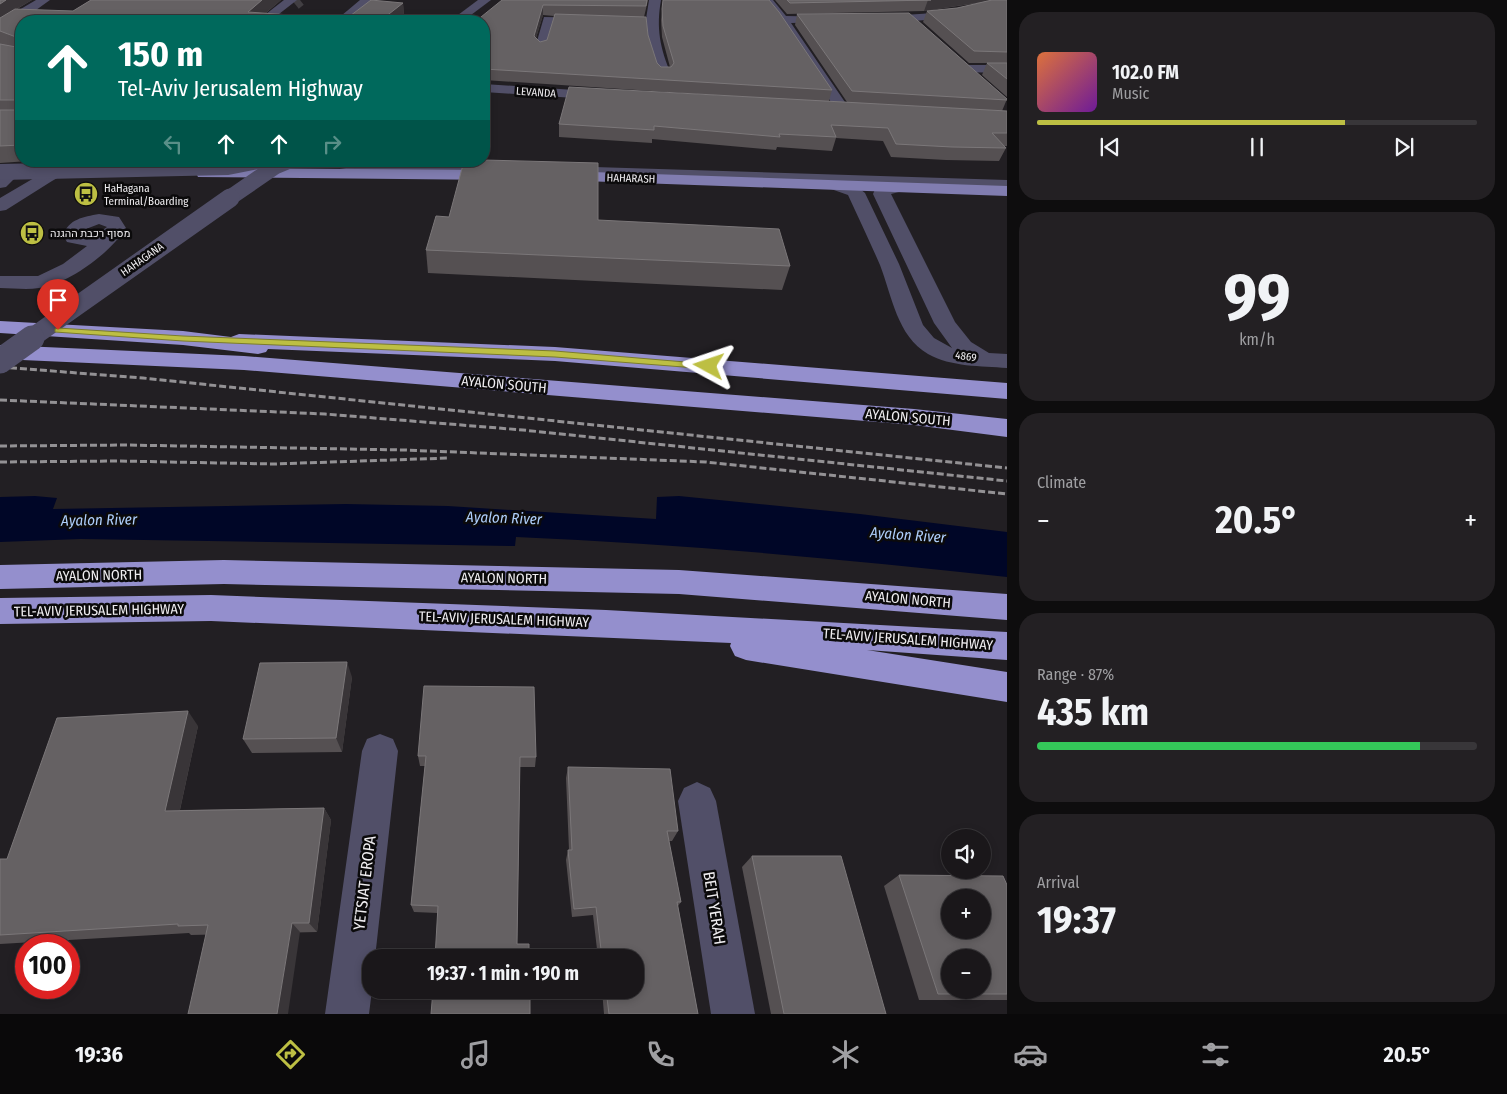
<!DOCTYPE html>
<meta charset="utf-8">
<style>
body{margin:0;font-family:"Fira Sans Condensed",Heebo,sans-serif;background:#232023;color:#f1f3f6;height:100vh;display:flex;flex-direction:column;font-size:19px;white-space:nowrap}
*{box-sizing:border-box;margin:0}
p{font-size:16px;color:#9f9fa2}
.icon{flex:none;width:28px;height:28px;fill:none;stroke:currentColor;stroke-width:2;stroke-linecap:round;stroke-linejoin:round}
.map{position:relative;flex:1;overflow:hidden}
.details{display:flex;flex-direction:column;gap:12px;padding:12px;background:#0e0d0e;width:500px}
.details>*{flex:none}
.banner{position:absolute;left:15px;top:15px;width:475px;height:152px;border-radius:20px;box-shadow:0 2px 8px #0003,0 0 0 1px #383639;background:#00695c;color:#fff;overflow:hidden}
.buttons{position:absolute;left:941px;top:829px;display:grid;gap:10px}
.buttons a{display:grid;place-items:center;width:50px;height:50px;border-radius:50%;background:#1a171a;box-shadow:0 2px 8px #0003,0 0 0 1px #383639;font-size:25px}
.speed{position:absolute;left:15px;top:934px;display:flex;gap:10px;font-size:25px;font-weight:700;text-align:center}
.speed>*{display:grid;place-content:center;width:65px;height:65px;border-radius:50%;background:#1a171a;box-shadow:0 2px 8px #0003,0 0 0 1px #383639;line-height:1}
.speed .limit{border:8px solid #d22;background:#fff;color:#111}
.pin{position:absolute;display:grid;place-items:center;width:42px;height:42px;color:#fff;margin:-51px -21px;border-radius:50% 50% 50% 0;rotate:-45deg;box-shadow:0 0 5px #0007}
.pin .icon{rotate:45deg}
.me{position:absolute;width:55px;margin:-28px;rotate:275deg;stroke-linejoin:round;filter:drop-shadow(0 0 4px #0008)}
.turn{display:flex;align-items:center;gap:18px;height:105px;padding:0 20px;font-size:22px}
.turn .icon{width:65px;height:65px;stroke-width:2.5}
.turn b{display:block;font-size:35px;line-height:42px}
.lanes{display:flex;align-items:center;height:48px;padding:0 20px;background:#0003;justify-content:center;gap:25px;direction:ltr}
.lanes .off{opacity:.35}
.big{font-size:38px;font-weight:700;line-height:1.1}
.details .tile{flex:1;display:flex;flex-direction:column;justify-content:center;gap:8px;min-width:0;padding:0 18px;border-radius:20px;background:#232023}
.details .dial{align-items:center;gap:0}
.dial b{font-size:65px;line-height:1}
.song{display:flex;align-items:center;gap:15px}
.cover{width:60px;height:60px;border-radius:8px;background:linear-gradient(135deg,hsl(20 70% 55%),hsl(280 70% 35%))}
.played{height:5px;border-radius:2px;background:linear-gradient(90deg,#bdbf43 70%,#383639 70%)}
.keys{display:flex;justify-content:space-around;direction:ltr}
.heat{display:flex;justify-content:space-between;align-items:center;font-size:28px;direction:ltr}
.charge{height:8px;border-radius:4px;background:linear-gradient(90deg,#34c759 87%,#383639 0)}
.trip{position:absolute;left:362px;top:949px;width:282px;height:50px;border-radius:20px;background:#1a171a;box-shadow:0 2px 8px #0003,0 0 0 1px #383639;font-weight:700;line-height:50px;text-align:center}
.tab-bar{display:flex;height:80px;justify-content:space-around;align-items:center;background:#0a090a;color:#9f9fa2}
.tab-bar .icon{width:35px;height:35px}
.tab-bar .active{color:#bdbf43}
.tab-bar b{font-size:22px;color:#f1f3f6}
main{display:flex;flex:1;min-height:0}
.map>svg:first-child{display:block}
.water{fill:#000627}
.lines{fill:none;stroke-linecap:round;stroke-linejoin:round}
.minor-tunnel{stroke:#413e42;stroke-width:12;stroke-dasharray:12 6;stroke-linecap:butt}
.minor{fill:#514f68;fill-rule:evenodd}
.major{fill:#817db0;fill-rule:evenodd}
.highway{fill:#948fcd;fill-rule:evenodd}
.rail{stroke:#939194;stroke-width:3;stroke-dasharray:7 3;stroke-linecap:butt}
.minor-bridge-far2{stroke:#514f68;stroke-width:16}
.minor-bridge-far1{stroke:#514f68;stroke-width:19}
.minor-bridge{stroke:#514f68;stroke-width:25}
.wall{fill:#555052;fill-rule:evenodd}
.shaded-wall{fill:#393538}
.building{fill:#656163;stroke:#7b7779;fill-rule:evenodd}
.route{fill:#bdbf43;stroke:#7b7c2c}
.labels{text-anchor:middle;stroke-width:5;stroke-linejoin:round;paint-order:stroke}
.far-street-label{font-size:11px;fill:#efedf0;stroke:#0b0a0b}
.far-poi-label{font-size:11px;fill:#efedf0;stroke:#0b0a0b;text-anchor:start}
.street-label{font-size:14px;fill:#efedf0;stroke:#0b0a0b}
.water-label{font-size:15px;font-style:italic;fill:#aecefb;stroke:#0b0a0b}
.near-street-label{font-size:16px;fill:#efedf0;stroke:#0b0a0b}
</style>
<main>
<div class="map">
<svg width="1007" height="1014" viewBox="0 0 1007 1014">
<rect width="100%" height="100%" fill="#221f23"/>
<path class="water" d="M35 496 57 498 53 509 346 504 448 506 656 519 657 497 679 496 860 514 1007 532V577C844 559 680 544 516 537L515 546 81 539 0 542V497Z"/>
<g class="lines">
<polyline class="minor-tunnel" points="295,4 300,0"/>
<g class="minor">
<polygon points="36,0 50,0 4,33 0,34 0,24 19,10"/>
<polygon points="284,0 297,0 270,21 257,21"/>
<polygon points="360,0 373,0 348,21 335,21"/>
<polygon points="478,0 491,0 463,21 450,21"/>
<path d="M649 0H661C656 28 660 48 671 74L669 77H659L657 74 648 46 646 26 553 23 545 51 541 52 535 48 544 17 646 19Z"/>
<polygon points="761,0 773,0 786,16 838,17 840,19 834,22 791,23 849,108 847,111 837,111 778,22"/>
<path d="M999 0H1007V5C964 18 921 22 877 22L871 19 877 16C918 15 959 12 999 0Z"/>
<polygon points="965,65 1007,65 1007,73 960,72 958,69"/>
<polygon points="484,84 604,92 609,93 611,96 609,99 604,100 484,92"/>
<polygon points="63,161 84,161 82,164 52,181 6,210 0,211 0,198"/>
<polygon points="313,161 499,164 505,165 507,169 505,173 499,174 352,170 315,164"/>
<path d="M562 166 1007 180V190L905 186 903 191 891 194 955 322 971 342 989 353 1007 354V368C981 366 951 367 928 354 897 336 892 296 880 265 870 242 859 219 848 195L831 189 830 184 556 175 554 171 556 167ZM854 184 883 185 876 187 873 194 934 323 952 348 934 338 923 325 899 264 865 193Z"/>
<polygon points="7,173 13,174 15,178 6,187 0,188 0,175"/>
<path d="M99 214 119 217 126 228C109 254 70 283 39 288 26 290 13 288 0 288V276H38L63 264 87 246 67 242 63 235C69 219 83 217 99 214ZM99 224 107 227 96 235 82 234 86 229Z"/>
<polygon points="380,734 393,739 398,751 375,958 371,958 372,990 369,1014 325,1014 362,751 367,739"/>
<polygon points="697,782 710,788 716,801 755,1014 711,1014 678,801 684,788"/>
</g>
<g class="major">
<polygon points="204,168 498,170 504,171 506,175 504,179 498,180 198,177 196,173 198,169"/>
<polygon points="561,171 1007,186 1007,196 555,180 553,176 555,172"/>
</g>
<g class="highway">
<polygon points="0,321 183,331 231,337 239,334 555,347 1007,383 1007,399 555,361 268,349 266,352 258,354 183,345 0,333"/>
<polygon points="0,345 244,356 914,409 1007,419 1007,437 914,425 244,370 0,359"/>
<polygon points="224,560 679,570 1007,594 1007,620 679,594 224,584 0,589 0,565"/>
<polygon points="211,595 606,610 1007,632 1007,660 867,650 1007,672 1007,702 746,660 735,656 730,646 731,643 211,621 0,624 0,598"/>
</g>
<g class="rail">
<polyline points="0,367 143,378 1007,468"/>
<polyline points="0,400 325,414 523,430 1007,481"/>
<polyline points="0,446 126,445 404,450 706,462 1007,494"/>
<polyline points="0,462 118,461 274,464 449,458"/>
</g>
<g class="minor-bridge-far2">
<polyline points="0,172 228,167 258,161"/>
<polyline points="228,199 276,166 288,161"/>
</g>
<polyline class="minor-bridge-far1" points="30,339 230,198"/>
<polyline class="minor-bridge" points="0,361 32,338"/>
</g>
<g class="wall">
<polygon points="0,0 32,0 17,9 73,11 91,0 281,0 266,13 346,19 403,3 404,17 399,21 21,21 21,161 29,161 0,163 0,44 6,45 0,44"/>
<path d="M502 0H648L644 17 648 35 657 63 661 67H670L662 37 661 20 663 0H769L832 90 829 101 847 102 795 25 797 14 1007 99 1002 111H1007V146H1004L1006 148 999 161 946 160 891 157 883 141 836 138 832 151 777 147 776 150 652 139V143L559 137V124L728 96 484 80V21ZM543 15 554 16 547 40 540 42 536 38Z"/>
<polygon points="775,0 1007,0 1007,97 982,75 987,63 969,63 923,22 927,11 957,8 985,2 924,11 787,14"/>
<polygon points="598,220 790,266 782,290 428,273 426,250"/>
<polygon points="352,677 342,752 252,753 243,739"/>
<polygon points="198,726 180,810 324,808 331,820 317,932 191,935 189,933 0,944 0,859 7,859"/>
<polygon points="418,756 536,757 535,767 520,767 517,944 529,958 438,913 414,912 411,905 425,766 420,766"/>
<polygon points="568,767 678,831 672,841 669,841 681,902 678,906 698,1014 604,1014 602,990 636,990 636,958 598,958 593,915 572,917 566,860 568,850 569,850 566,778"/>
<polygon points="752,856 886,1014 771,1014 742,867"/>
<polygon points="899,875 1007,885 1007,1000 919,1000 884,886"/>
</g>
<g class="shaded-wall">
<polygon points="6,0 32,0 18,8 0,22 0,4"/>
<polygon points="262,0 281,0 256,21 248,12"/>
<polygon points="928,0 995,0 924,11"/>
<polygon points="403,3 404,17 399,21 380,21"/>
<polygon points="543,5 543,15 533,47 534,36"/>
<polygon points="347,662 352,677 342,752 336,738"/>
<polygon points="188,711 198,726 177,823 165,811"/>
<polygon points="324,808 331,820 317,932 309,923"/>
<polygon points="292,923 300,932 288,1014 277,1014"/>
</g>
<g class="building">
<polygon points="0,0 6,0 0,4"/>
<polygon points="91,0 262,0 248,12 346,19 371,0 403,3 380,21 21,21 21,145 0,146 0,110 15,110 15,100 0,100 0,44 16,47 16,37 0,31 0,18 15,9 73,11"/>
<polygon points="502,0 647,0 646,6 543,5 534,36 540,42 547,40 555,14 646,17 648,35 657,63 661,67 671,67 674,63 663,26 662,9 663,0 769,0 779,12 832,90 484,69 484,21 476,21"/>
<polygon points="787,0 931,0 790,3"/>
<polygon points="992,0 1007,0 1007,52 974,51 927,11 957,8"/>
<polygon points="909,13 1007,99 1007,100 852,91 797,14"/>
<polygon points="987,63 1007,63 1007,79"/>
<polygon points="569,87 1007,111 1007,133 992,133 1006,148 952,147 896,144 888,128 831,125 836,137 779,134 780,137 654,126 654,130 559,124"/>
<polygon points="484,160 598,163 598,220 779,229 790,266 426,250 436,216 449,217 464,161 484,161"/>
<polygon points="347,662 336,738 243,739 260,663"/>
<polygon points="424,686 534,687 536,757 520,757 517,944 529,944 529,958 435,958 438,906 411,905 426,756 418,756"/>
<polygon points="188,711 165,811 324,808 309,923 292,923 277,1014 188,1014 208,925 178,926 178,924 0,935 0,859 7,859 57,718"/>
<polygon points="568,767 670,769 678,831 667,831 681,902 677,902 698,1014 609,1014 606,990 636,990 636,958 602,958 596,907 574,909 568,850 572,850"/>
<polygon points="752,856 841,856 886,1014 784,1014"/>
<path d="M899 875 1003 876 1007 885V994H938ZM950 898H982V930H950ZM950 958H982V990H950Z"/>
<polygon points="433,990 530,990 530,1014 431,1014"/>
</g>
<polygon class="route" points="58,328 183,336 555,351 709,364 713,366 709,369 555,357 183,341 55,332 55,329"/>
<defs>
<g id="bus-disc" transform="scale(1.25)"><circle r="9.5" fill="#bdbf43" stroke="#0b0a0b"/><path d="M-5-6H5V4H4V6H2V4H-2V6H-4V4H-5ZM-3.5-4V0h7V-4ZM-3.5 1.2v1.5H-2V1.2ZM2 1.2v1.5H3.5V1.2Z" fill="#111"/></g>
</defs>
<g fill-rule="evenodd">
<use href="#bus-disc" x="86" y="194"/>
<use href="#bus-disc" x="32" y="233"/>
</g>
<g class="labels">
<g class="far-street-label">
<text transform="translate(536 92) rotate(4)" y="4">LEVANDA</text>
<text transform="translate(631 178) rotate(2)" y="4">HAHARASH</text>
<text transform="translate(142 259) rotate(-35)" y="4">HAHAGANA</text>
<text transform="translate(966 356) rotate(8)" y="4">4869</text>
</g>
<g class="far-poi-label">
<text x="104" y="192">HaHagana<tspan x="104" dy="13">Terminal/Boarding</tspan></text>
<text x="50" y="237">מסוף רכבת ההגנה</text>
</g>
<g class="street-label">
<text transform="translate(504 384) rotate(5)" y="5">AYALON SOUTH</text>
<text transform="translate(908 417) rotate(5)" y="5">AYALON SOUTH</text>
<text transform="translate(99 575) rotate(-1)" y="5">AYALON NORTH</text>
<text transform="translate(504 578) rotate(1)" y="5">AYALON NORTH</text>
<text transform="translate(908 599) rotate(5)" y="5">AYALON NORTH</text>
<text transform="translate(99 610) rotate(-1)" y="5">TEL-AVIV JERUSALEM HIGHWAY</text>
<text transform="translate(504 619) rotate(2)" y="5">TEL-AVIV JERUSALEM HIGHWAY</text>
<text transform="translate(908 639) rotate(4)" y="5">TEL-AVIV JERUSALEM HIGHWAY</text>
</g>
<g class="water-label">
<text transform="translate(504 518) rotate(2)" y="5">Ayalon River</text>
<text transform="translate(99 520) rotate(-1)" y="5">Ayalon River</text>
<text transform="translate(908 535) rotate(4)" y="5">Ayalon River</text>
</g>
<g class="near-street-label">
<text transform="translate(364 883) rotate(-83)" y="6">YETSIAT EROPA</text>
<text transform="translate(715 908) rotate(81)" y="6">BEIT YERAH</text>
</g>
</g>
</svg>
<div class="buttons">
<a><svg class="icon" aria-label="sound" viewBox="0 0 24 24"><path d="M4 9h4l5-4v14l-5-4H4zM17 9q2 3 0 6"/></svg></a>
<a>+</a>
<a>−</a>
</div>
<div class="speed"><div class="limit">100</div></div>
<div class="pin" style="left:58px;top:330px;background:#d93025"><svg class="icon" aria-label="arrive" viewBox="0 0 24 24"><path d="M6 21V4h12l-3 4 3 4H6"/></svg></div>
<svg class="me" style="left:709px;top:366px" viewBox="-20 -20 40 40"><path d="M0-17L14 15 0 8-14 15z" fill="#bdbf43" stroke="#fff" stroke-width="4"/></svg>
<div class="trip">19:37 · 1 min · 190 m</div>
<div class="banner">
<div class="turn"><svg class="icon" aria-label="ahead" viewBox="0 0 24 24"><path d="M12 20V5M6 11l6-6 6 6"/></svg><div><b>150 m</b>Tel-Aviv Jerusalem Highway</div></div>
<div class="lanes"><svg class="icon off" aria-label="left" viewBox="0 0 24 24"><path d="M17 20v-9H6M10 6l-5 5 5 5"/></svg><svg class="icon" aria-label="ahead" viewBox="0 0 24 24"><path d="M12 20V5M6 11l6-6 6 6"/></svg><svg class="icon" aria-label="ahead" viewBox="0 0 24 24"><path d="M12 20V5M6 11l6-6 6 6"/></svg><svg class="icon off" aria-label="right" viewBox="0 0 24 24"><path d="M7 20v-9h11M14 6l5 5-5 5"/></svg></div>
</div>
</div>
<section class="details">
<div class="tile">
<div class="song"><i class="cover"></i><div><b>102.0 FM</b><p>Music</p></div></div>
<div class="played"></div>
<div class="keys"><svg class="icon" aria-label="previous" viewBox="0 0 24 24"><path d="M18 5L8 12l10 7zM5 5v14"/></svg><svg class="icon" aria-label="pause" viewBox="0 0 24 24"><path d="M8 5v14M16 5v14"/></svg><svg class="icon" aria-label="next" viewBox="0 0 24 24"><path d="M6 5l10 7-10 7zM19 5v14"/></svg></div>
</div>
<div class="tile dial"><b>99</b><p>km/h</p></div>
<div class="tile"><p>Climate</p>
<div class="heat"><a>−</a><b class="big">20.5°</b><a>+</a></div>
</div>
<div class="tile"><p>Range · 87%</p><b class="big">435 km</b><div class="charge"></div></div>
<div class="tile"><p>Arrival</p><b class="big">19:37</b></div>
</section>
</main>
<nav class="tab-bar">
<b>19:36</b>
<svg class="icon active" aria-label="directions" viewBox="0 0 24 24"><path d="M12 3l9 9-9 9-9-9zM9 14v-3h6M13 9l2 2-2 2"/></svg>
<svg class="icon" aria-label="music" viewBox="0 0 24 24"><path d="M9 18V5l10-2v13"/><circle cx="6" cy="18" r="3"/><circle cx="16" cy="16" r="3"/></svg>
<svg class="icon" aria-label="phone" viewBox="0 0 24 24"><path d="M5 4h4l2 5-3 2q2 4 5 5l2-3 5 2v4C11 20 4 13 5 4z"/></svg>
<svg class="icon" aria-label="climate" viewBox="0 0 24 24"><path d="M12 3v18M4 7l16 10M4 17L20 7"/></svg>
<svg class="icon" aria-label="car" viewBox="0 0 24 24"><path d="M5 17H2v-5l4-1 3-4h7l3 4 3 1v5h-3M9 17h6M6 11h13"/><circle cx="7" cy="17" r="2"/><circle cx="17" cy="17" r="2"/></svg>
<svg class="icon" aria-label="filters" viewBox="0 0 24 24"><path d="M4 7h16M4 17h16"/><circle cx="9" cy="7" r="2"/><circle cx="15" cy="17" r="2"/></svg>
<b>20.5°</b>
</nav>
